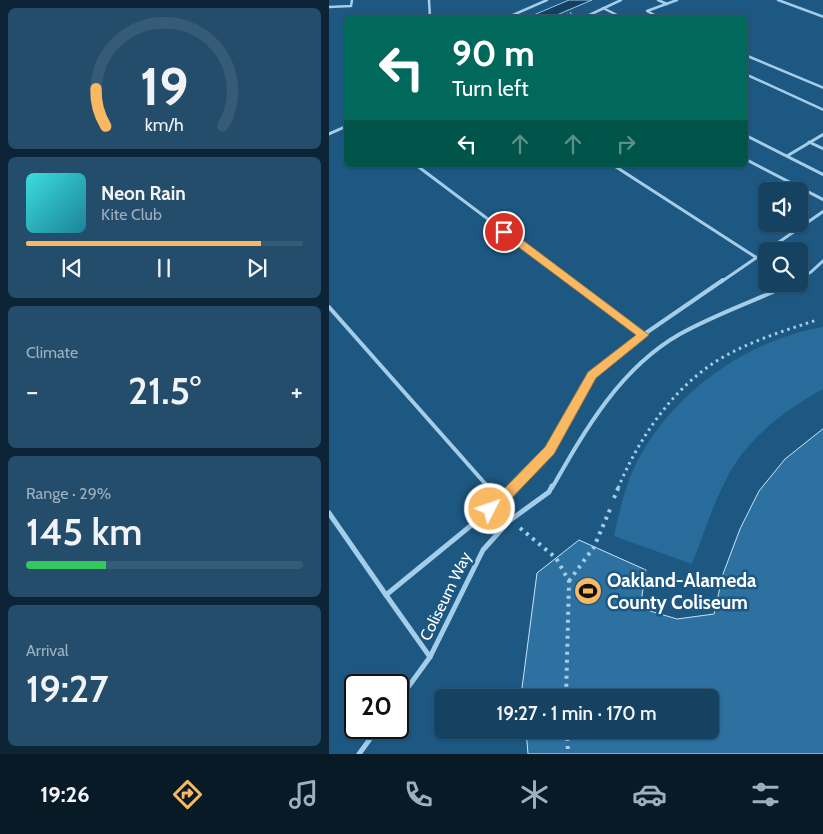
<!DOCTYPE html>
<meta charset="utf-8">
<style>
body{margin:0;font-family:Cabin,sans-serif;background:#234d6b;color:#f1f3f6;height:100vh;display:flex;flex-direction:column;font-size:19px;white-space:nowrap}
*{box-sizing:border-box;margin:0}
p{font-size:16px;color:#9eb0be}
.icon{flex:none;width:28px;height:28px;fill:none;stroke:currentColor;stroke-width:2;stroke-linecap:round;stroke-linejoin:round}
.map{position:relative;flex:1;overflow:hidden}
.details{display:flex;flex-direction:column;gap:8px;padding:8px;background:#0c2436;width:329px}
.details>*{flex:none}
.hud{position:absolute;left:15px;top:15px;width:404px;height:152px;border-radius:8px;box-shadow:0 1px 4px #0004,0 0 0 1px #355b77;background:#00695c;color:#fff;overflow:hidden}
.controls{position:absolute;left:429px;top:182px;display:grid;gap:10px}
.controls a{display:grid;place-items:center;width:50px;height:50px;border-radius:8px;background:#164262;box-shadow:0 1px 4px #0004,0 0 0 1px #355b77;font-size:25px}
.speed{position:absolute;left:15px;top:674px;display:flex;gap:10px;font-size:25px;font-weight:700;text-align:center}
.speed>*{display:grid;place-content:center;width:65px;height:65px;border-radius:50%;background:#164262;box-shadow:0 1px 4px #0004,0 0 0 1px #355b77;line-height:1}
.speed .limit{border:2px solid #111;border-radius:8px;background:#fff;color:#111}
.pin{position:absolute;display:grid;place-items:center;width:42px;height:42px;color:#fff;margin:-21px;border:2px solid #fff;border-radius:50%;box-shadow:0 1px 5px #0007}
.me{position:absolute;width:55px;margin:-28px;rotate:49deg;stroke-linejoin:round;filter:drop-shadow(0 0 4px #0008)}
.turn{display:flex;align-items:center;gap:18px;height:105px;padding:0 25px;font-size:22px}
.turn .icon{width:65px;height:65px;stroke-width:2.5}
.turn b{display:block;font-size:35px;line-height:42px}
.lanes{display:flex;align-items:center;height:48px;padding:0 25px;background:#0003;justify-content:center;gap:25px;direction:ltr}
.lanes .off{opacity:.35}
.big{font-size:38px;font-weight:600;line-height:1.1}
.details .widget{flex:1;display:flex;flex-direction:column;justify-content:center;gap:8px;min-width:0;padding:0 18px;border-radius:8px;background:#234d6b}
.details .dial{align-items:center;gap:0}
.dial svg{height:130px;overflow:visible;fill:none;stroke:#355b77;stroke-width:7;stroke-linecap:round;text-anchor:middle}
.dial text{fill:#f1f3f6;stroke:none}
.song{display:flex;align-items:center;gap:15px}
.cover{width:60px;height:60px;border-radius:8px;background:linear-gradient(135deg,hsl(180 70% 55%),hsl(190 70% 35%))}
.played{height:5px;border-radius:2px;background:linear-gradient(90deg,#f9b862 85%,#355b77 85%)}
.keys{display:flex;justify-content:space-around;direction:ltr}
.heat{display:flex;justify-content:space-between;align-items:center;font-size:28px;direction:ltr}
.charge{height:8px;border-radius:4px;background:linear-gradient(90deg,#34c759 29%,#355b77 0)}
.trip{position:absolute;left:105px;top:689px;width:285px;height:50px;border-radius:8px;background:#164262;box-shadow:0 1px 4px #0004,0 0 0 1px #355b77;font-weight:600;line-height:50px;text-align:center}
.menu{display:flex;height:80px;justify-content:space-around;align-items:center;background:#091a27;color:#9eb0be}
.menu .icon{width:35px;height:35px}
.menu .on{color:#f9b862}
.menu b{font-size:22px;color:#f1f3f6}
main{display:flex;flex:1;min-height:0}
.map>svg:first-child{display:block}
.green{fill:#276c9b}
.water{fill:#144061;stroke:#96caeb}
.building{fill:#2d71a0;stroke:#c7e4f7}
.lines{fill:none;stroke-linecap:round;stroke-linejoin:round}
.path-far2{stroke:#a3cde9;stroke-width:2;stroke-dasharray:1 2.5;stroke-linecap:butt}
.path-far1{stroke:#a3cde9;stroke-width:3;stroke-dasharray:2.5 4;stroke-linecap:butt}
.path{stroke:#a3cde9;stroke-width:4;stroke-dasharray:3 5;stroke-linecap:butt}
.service-far3{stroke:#a3cde9;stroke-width:2.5}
.service-far2{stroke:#a3cde9;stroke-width:3}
.service-far1{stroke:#a3cde9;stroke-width:4}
.service{stroke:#a3cde9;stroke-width:5}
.route{fill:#f9b862;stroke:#a27840}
.labels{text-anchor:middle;stroke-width:5;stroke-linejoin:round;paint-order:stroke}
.street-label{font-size:16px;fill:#fff;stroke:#1d5882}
.near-poi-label{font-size:19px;font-weight:bold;fill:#fff;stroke:#1d5882;text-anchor:start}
</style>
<main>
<section class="details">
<div class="widget dial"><svg viewBox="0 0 100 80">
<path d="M14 69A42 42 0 1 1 86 69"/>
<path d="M14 69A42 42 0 0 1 8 46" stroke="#f9b862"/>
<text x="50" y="56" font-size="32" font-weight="700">19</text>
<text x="50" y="72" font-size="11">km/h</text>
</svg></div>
<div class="widget">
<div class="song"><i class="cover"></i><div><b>Neon Rain</b><p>Kite Club</p></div></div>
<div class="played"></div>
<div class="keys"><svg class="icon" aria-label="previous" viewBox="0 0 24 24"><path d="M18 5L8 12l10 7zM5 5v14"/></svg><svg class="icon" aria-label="pause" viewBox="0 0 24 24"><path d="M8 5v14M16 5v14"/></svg><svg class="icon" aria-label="next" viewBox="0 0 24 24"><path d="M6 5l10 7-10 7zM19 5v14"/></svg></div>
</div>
<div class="widget"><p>Climate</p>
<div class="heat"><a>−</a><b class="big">21.5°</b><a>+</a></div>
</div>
<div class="widget"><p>Range · 29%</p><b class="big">145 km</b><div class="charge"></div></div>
<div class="widget"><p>Arrival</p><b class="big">19:27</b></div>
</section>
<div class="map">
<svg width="495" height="754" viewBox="0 0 495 754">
<rect width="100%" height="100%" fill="#1d5882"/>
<path class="green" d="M494 327V389C458 409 422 435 401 472 385 501 375 533 363 564L285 536C291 510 296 484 309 460 345 392 418 340 494 327Z"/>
<polygon class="water" points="240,0 263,0 223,17 200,17"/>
<polygon class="building" points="495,428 495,754 199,754 197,730 381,730 381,698 194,698 193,688 208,573 250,540 317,570 311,608 348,619 385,614 394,574 411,529 430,491 456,459"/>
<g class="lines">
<polyline class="path-far2" points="232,18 244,12"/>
<path class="path-far1" d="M289 488C311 436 346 384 396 356 425 340 457 330 488 320"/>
<g class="path">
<polyline points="285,498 290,486"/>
<polyline points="191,528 227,558 240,581 237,698"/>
<polyline points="240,581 265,547 282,507"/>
<polyline points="238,730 239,754"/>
</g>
<g class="service-far3">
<polyline points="100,0 101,18"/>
<polyline points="329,0 338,4"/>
<polyline points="449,0 495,17"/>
<polyline points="0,7 22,6 23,0"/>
<polyline points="274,8 294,18"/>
<polyline points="177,18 218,0"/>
<polyline points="254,18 292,0"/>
<polyline points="331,18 318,11 348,0"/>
<polyline points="416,55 495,88"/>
<polyline points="416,74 495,110"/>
</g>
<g class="service-far2">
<polyline points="0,134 18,126"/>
<polyline points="416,135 495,175"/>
<polyline points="480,142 495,149"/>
<polyline points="458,156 495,134"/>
<polyline points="416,159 495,200"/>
<polyline points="87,165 243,282"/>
<polyline points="284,165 428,258"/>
<polyline points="470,279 482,272 495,260"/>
<polyline points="392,282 495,211"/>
</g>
<g class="service-far1">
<polyline points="241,280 314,335"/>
<polyline points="0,307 160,488"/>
<polyline points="185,488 221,451 263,375 314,335 394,280"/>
<path d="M223 488C256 430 291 368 351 334 387 314 425 301 462 284"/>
</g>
<g class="service">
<polyline points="159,486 172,501 186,486"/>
<polyline points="0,513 57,595 172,501"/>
<polyline points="57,595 101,657"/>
<polyline points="69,701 101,657 154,550 180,521 220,492 223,486"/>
<polyline points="30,754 49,728"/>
</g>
</g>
<polygon class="route" points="172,229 179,229 320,335 267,378 225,454 176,505 161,515 157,513 155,509 157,505 167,497 216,447 259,372 307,335 172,234"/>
<defs>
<g id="stadium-disc" transform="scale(1.4375)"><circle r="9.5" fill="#f9b862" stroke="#1d5882"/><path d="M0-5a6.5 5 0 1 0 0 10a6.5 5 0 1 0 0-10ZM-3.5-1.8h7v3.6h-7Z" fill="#111"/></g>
</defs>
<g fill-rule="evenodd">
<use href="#stadium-disc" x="259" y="591"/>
</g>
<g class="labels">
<g class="street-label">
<text transform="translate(116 596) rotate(-64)" y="6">Coliseum Way</text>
</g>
<g class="near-poi-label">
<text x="278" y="587">Oakland-Alameda<tspan x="278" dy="22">County Coliseum</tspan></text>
</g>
</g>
</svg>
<div class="controls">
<a><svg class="icon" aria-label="sound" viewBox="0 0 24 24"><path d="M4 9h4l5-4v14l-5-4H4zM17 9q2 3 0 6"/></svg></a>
<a><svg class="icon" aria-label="search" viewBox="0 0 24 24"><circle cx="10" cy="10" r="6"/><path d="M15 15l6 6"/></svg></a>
</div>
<div class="speed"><div class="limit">20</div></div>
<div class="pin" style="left:175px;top:232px;background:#d93025"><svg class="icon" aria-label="arrive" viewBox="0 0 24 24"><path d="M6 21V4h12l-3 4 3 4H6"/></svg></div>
<svg class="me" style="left:161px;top:509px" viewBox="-20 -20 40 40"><circle r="17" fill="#f9b862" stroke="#fff" stroke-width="3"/><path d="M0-11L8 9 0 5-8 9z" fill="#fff"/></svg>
<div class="trip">19:27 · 1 min · 170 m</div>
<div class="hud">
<div class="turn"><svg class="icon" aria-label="left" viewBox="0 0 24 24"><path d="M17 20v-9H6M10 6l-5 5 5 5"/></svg><div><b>90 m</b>Turn left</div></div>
<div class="lanes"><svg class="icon" aria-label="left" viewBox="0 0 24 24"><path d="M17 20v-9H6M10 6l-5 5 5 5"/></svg><svg class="icon off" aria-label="ahead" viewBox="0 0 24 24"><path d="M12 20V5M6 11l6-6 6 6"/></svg><svg class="icon off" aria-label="ahead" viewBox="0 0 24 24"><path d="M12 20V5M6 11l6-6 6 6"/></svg><svg class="icon off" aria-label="right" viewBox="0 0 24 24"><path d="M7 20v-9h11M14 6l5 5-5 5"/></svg></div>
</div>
</div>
</main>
<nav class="menu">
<b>19:26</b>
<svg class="icon on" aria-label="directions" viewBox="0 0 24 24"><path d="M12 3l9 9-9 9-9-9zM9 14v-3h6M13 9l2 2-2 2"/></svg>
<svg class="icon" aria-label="music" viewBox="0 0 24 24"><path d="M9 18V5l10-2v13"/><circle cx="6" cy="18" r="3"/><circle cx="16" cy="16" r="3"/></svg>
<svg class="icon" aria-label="phone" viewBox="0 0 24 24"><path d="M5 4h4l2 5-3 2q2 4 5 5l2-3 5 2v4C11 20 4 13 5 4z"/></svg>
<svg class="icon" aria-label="climate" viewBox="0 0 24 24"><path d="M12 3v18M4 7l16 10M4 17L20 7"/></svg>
<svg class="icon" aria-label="car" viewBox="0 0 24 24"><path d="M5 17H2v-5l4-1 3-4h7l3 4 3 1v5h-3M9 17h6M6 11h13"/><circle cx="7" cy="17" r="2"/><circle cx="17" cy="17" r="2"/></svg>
<svg class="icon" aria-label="filters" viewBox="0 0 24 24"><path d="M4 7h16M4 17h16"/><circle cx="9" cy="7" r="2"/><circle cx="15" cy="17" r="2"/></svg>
</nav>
